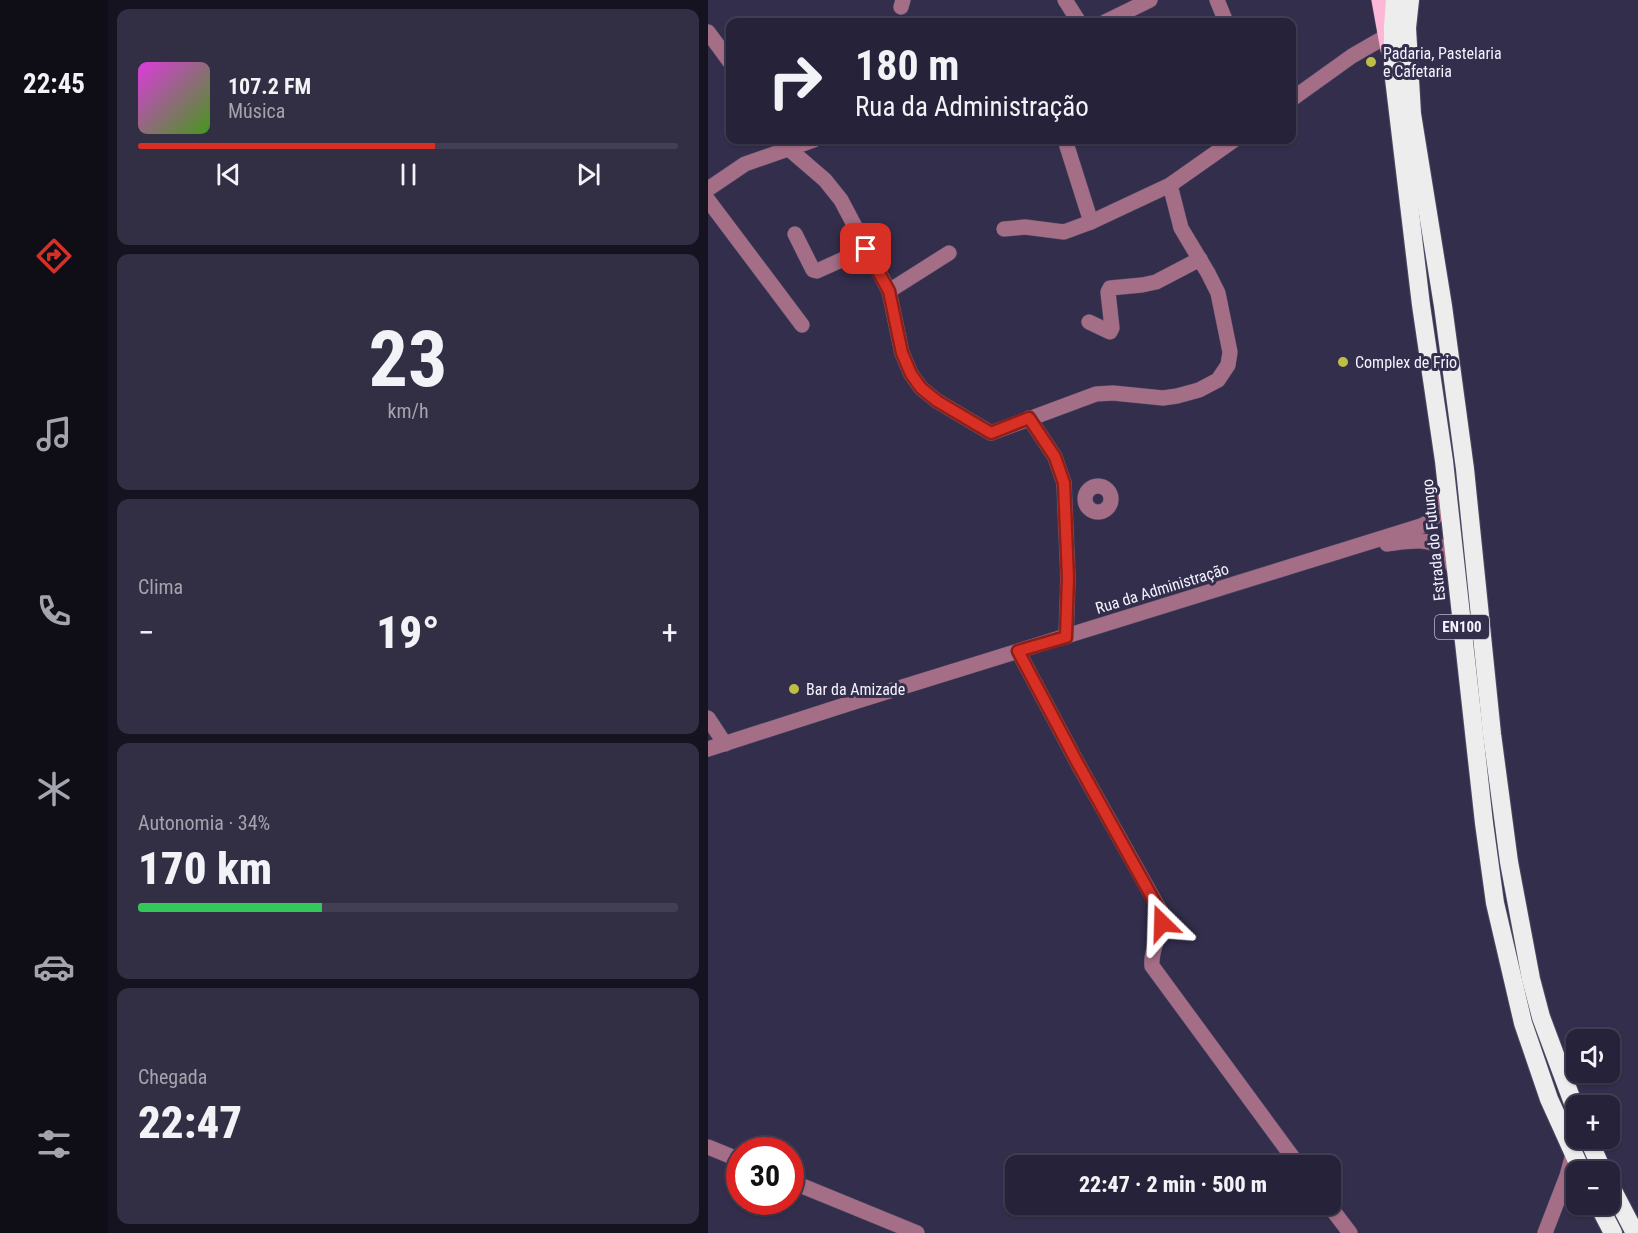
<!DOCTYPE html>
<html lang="pt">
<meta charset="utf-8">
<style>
body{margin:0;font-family:"Roboto Condensed",sans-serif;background:#322f44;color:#f1f3f6;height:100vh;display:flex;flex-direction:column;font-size:22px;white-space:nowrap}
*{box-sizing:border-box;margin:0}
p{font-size:20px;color:#a4a4ae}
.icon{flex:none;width:33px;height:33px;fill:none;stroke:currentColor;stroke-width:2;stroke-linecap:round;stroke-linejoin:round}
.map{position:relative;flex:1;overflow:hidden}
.side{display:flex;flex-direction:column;gap:9px;padding:9px;background:#15131f;width:600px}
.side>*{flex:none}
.top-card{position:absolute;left:18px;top:18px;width:570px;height:126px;border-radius:12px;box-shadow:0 2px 4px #0004,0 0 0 2px #423f53;background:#262239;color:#f1f3f6;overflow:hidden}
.buttons{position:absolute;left:858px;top:1029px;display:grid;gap:12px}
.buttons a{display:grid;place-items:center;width:54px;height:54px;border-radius:12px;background:#262239;box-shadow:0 2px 4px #0004,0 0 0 2px #423f53;font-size:30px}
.speed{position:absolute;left:18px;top:1137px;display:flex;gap:12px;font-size:30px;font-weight:700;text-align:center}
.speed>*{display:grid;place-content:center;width:78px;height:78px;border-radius:50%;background:#262239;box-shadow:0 2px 4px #0004,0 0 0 2px #423f53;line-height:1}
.speed .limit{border:9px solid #d22;background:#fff;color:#111}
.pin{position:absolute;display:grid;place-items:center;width:51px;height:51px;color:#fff;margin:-26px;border-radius:12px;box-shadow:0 3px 9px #0006}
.me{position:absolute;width:66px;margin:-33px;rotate:338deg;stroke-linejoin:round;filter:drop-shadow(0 0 4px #0008)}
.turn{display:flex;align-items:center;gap:21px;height:126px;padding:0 30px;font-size:27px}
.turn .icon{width:78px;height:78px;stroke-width:2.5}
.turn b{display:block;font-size:42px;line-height:51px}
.big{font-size:45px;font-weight:800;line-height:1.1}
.side .widget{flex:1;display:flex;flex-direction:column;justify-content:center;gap:9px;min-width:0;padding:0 21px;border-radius:12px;background:#322f44}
.side .dial{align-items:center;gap:0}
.dial b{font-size:78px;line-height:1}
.song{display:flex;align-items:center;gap:18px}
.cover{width:72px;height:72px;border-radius:9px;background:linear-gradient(135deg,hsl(300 70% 55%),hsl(100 70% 35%))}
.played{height:6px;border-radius:3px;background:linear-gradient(90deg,#d93025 55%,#423f53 55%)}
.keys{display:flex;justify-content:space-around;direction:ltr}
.heat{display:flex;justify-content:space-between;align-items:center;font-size:33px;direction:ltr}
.charge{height:9px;border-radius:4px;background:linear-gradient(90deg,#34c759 34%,#423f53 0)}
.trip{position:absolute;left:297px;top:1155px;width:336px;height:60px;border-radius:12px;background:#262239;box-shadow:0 2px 4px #0004,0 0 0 2px #423f53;font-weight:800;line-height:60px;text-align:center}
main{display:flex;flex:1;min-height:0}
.tab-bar{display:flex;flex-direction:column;width:108px;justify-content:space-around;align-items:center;background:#0f0e17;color:#a4a4ae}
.tab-bar .icon{width:42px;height:42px}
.tab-bar .current{color:#d93025}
.tab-bar b{font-size:27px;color:#f1f3f6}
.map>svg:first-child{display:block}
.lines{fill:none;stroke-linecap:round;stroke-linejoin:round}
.minor-casing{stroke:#4e4a65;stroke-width:16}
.major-casing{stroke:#4e4a65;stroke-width:16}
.highway-casing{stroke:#4e4a65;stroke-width:20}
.minor{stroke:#a56e87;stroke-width:15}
.major{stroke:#fcb8d6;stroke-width:15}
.highway{stroke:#ededed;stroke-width:18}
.route-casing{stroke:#8d1f18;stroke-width:15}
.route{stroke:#d93025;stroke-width:10}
.poi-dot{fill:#bcbf44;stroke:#332e4c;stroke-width:2}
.labels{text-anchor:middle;stroke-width:6;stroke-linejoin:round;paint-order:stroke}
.shield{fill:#332e4c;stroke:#bab8c9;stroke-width:1.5}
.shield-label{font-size:15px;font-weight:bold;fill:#f4f3ff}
.poi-label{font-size:16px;fill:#f4f3ff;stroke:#332e4c;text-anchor:start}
.street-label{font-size:16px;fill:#f4f3ff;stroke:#332e4c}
</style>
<main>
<nav class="tab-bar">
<b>22:45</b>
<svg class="icon current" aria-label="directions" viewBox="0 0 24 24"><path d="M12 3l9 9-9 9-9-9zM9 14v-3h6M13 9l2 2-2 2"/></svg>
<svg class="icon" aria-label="music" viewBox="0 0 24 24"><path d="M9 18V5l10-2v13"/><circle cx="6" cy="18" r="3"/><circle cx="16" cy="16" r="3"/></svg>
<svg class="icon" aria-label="phone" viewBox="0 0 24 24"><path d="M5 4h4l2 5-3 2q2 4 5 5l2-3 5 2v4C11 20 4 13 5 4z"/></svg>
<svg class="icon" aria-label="climate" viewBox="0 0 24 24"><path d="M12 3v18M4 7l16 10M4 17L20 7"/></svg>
<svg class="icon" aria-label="car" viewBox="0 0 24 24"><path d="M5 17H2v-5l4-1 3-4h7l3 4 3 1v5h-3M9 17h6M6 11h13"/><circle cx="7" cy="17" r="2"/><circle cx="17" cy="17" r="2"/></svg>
<svg class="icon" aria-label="filters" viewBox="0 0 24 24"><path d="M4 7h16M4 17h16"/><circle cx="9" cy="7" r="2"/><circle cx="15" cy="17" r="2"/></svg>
</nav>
<section class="side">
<div class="widget">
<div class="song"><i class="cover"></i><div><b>107.2 FM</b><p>Música</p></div></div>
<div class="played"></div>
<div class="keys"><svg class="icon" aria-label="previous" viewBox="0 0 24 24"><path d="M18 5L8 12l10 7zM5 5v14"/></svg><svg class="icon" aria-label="pause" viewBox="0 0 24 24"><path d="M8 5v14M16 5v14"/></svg><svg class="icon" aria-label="next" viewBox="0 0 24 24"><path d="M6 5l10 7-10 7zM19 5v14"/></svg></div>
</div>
<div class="widget dial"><b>23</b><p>km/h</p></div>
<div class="widget"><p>Clima</p>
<div class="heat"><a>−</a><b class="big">19°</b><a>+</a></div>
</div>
<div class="widget"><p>Autonomia · 34%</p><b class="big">170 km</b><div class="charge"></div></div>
<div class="widget"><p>Chegada</p><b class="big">22:47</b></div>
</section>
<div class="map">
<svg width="930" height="1233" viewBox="0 0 930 1233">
<rect width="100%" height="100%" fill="#332e4c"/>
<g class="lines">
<g class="minor-casing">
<g id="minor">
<polyline points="357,0 371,22"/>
<polyline points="509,0 518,22"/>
<polyline points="193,7 195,0"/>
<polyline points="397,22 442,0"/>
<polyline points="0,32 22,62"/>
<polyline points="584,99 644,56 677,37"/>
<polyline points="75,140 81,149 117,180 133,200 181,291 194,353 203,374 213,388 229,401 283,433 388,394 405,393 455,398 469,396 491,390 510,380 520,365 522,352 510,293 500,273 473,228 462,185"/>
<polyline points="357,140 383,222"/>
<polyline points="0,189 37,164 106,140"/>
<polyline points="0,200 94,325"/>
<polyline points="296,229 317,227 356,232 383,222 462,185 526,140"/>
<polyline points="87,234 105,270 109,271 158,249"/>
<polyline points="181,291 241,253"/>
<polyline points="381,322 402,332 404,328 400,292 402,288 434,285 448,282 492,259"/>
<polyline points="321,418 347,457 356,483 360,578 358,637"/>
<circle cx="390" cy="499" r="13"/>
<path d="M679 544C696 542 722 536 736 550 740 554 743 561 745 567"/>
<path d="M310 651 370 764 454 914C455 932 442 949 444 966L591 1166"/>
<polyline points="0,718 17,744"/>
<path d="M0 749 146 702 713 526C729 519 737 509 736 491"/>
<polyline points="0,1147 32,1160"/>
<polyline points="82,1181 209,1233"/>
<polyline points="620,1204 642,1233"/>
<polyline points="837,1233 859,1176 865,1154"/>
</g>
</g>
<g class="major-casing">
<polyline id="major" points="671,0 680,50"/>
</g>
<g class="highway-casing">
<g id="highway">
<polyline points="687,0 685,28 685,70 713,305 736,461 776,823 787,903 815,1023 841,1099 874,1172"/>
<polyline points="702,0 699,28 704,114 735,306 757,469 784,734 801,862 823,979 833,1017 868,1111"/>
<polyline points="880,1138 895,1172"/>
<polyline points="902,1185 927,1233"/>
<polyline points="890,1204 905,1233"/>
</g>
</g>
<use href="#minor" class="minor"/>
<use href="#major" class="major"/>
<use href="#highway" class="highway"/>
</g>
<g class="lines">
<g class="route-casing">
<polyline id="route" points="158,249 181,291 194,353 203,374 213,388 229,401 283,433 321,418 347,457 356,483 360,578 358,637 310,651 370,764 454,915 454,923"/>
</g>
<use href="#route" class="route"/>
</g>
<g class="poi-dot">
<circle cx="663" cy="62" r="6"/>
<circle cx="635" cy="362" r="6"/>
<circle cx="86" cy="689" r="6"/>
</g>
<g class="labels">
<rect class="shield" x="727" y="615" width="54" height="24" rx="4.5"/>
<g class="shield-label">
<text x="754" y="632">EN100</text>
</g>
<g class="poi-label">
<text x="675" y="59">Padaria, Pastelaria<tspan x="675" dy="18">e Cafetaria</tspan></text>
<text x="647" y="368">Complex de Frio</text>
<text x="98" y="695">Bar da Amizade</text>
</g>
<g class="street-label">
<text transform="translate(725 540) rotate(-96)" y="6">Estrada do Futungo</text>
<text transform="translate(454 588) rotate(-17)" y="6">Rua da Administração</text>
</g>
</g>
</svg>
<div class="buttons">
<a><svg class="icon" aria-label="sound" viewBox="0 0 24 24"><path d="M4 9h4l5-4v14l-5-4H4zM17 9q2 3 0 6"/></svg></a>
<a>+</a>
<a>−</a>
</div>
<div class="speed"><div class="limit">30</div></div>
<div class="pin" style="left:158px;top:249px;background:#d93025"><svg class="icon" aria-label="arrive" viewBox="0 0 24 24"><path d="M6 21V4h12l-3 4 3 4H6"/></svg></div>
<svg class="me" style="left:454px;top:923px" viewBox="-20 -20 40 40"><path d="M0-17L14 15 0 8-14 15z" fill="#d93025" stroke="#fff" stroke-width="4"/></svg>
<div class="trip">22:47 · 2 min · 500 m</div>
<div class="top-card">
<div class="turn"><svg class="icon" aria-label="right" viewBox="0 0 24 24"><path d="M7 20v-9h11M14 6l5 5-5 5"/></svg><div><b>180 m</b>Rua da Administração</div></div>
</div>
</div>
</main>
